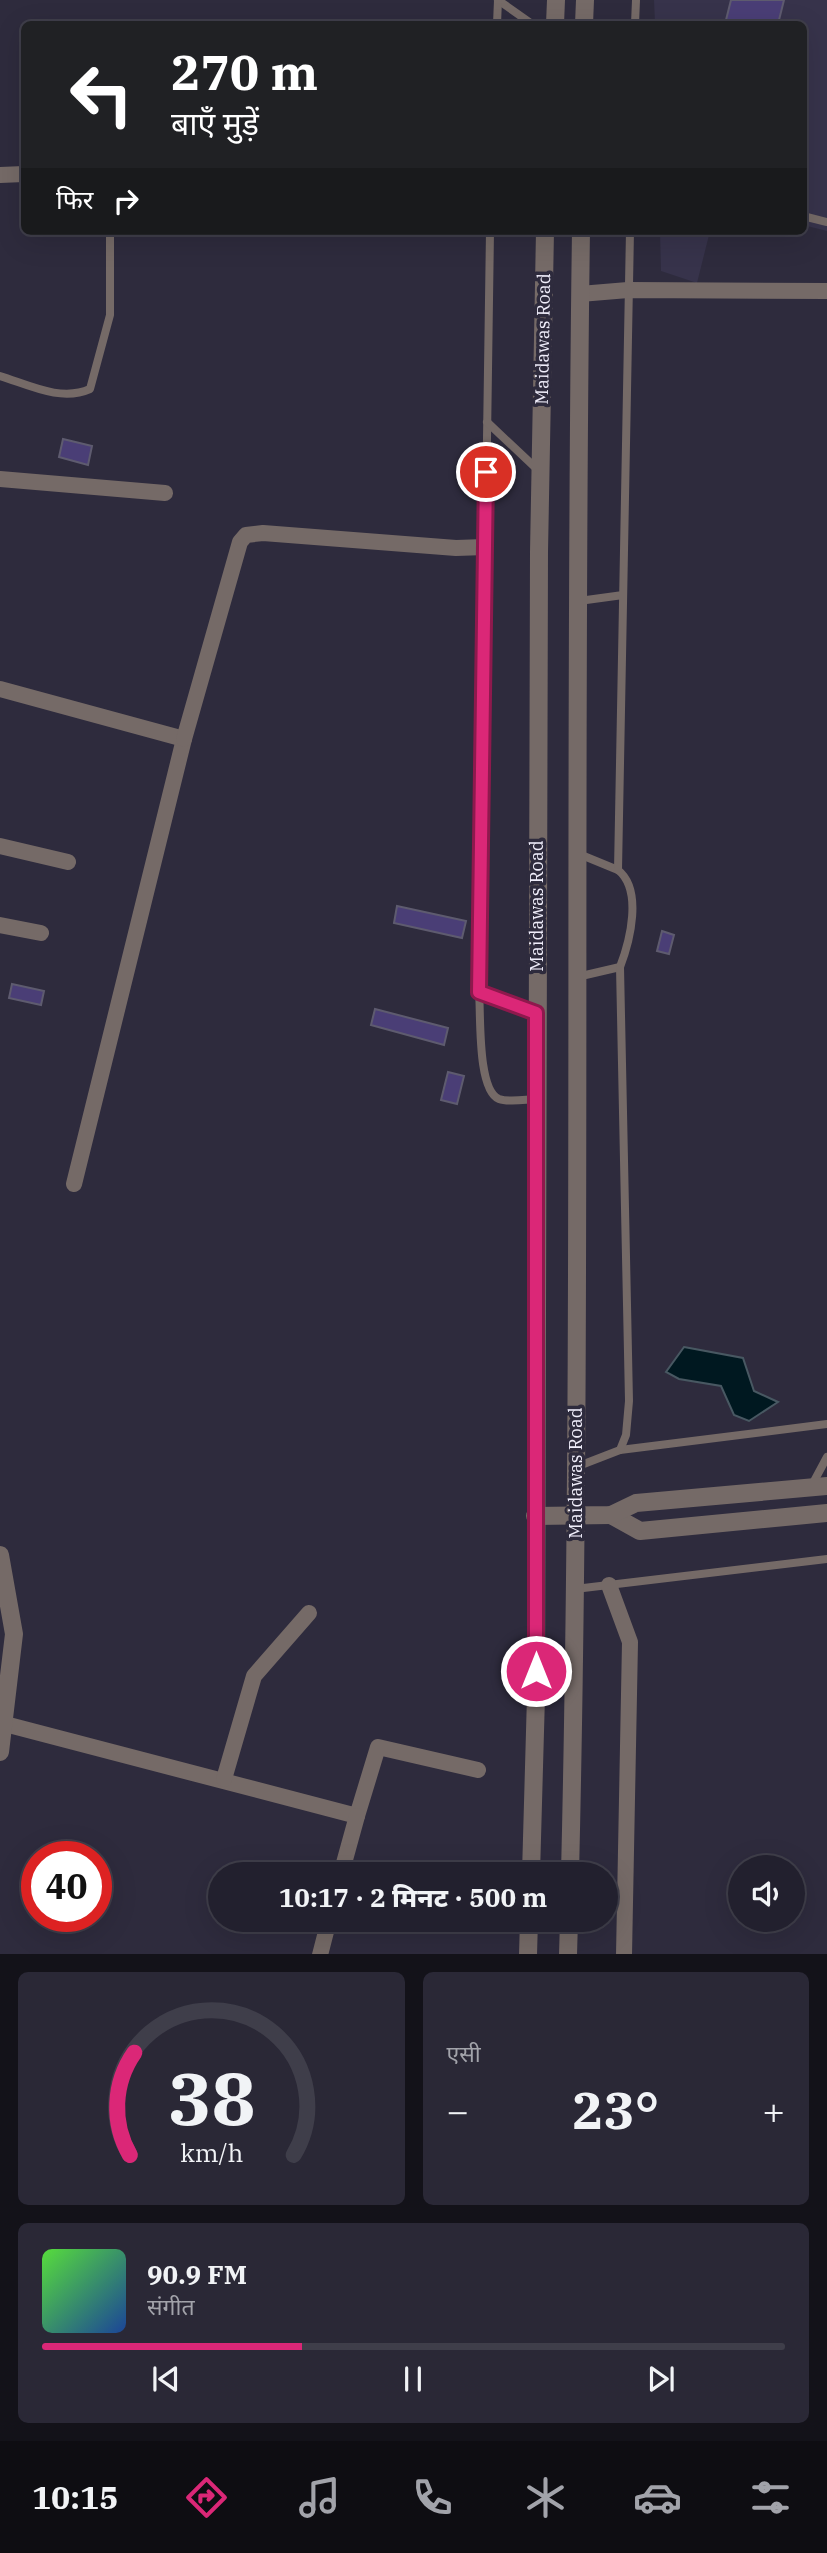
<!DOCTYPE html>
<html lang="hi">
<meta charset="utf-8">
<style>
body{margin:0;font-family:"IBM Plex Serif","Noto Sans Devanagari",serif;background:#2a2836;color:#f1f3f6;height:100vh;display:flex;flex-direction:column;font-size:26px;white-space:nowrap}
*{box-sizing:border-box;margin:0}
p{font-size:23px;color:#a2a3aa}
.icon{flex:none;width:38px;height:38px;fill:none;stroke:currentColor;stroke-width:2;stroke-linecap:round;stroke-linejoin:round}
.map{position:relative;height:1954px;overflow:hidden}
.details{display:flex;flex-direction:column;gap:18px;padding:18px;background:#131219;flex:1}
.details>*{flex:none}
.top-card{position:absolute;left:21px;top:21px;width:786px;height:214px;border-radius:10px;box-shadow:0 7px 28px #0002,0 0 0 2px #3f3e4a;background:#202124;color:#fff;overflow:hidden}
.controls{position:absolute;left:728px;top:1855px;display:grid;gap:14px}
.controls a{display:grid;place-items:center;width:77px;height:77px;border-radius:50%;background:#22202e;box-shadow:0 7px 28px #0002,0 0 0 2px #3f3e4a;font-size:35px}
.speed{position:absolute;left:21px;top:1841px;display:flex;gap:14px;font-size:35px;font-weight:700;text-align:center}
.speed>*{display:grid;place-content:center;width:91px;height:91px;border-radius:50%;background:#22202e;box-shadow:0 7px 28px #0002,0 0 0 2px #3f3e4a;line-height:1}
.speed .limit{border:10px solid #d22;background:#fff;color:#111}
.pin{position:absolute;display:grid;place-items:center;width:60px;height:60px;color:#fff;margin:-30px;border:4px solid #fff;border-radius:50%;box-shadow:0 2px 7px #0007}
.me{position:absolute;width:77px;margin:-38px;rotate:0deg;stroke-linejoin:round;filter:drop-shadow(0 0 5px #0008)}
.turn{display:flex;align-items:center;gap:24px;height:147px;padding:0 35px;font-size:32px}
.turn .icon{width:91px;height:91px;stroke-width:2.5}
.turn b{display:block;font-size:49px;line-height:60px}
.then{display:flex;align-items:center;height:66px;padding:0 35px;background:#0003;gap:14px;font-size:26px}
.big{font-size:52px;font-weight:800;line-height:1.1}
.details .card{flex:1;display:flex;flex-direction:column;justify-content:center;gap:10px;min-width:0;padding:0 24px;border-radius:10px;background:#2a2836}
.details .dial{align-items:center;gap:0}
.dial svg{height:182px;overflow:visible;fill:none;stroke:#3f3e4a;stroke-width:7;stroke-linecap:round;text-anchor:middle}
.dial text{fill:#f1f3f6;stroke:none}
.song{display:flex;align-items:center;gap:21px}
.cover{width:84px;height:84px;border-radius:10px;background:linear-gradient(135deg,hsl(110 70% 55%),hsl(220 70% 35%))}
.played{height:7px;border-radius:4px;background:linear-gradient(90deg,#db2777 35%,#3f3e4a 35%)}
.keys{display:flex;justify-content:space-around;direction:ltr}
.heat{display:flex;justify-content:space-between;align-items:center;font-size:38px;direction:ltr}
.details .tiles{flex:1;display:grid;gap:18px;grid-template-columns:1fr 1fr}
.card:last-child{grid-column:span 2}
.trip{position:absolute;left:208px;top:1862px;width:410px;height:70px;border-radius:35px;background:#22202e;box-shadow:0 7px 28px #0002,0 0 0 2px #3f3e4a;font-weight:800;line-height:70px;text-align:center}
.tab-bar{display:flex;height:112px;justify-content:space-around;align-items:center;background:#0e0d12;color:#a2a3aa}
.tab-bar .icon{width:49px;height:49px}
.tab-bar .selected{color:#db2777}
.tab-bar b{font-size:32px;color:#f1f3f6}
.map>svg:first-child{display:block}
.built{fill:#37334b}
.water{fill:#001820;stroke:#485862;stroke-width:2}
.building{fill:#4a3e76;stroke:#5e5b6f;stroke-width:2}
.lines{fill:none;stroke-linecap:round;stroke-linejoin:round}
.service{stroke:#756a67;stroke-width:8}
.minor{stroke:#756a67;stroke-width:16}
.tertiary{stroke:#756a67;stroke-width:18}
.route-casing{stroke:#8e194d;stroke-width:18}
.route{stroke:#db2777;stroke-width:12}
.labels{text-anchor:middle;stroke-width:7;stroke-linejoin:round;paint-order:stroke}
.street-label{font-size:18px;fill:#f0eefb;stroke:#2e2b3d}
</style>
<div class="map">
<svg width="827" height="1955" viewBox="0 0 827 1955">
<rect width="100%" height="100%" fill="#2e2b3d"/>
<g class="built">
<polygon points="654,0 827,0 827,231 803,225 803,24 655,24"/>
<polygon points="660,231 710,231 697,283 661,271"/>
</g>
<polygon class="water" points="684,1347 743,1358 754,1391 778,1402 749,1421 734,1415 721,1386 679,1379 666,1372"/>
<g class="building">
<polygon points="731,0 784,0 778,24 725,24"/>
<polygon points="63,439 92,446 88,465 59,457"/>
<polygon points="397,906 466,921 462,938 394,923"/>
<polygon points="662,931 674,935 669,954 657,951"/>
<polygon points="12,984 44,991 41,1005 9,998"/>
<polygon points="375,1009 448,1028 444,1045 371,1025"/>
<polygon points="448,1072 464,1076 457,1104 441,1100"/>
</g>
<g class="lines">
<g class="service">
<polyline points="498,0 532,24"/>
<polyline points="497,24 498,0"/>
<polyline points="635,24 636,0"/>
<polyline points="803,216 827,222"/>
<path d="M490 231 479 992C481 1014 477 1090 499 1099 510 1103 527 1099 538 1099"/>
<polyline points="175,232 194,231"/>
<path d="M0 376C29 385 61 402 90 389L110 315V231"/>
<polyline points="487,422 538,470"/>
<polyline points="579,601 623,595"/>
<polyline points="579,854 618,870"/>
<polyline points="577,977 620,967"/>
<polyline points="479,992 536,1013"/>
<polyline points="620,1450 827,1424"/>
<path d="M576 1467 620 1450 626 1435 629 1401 620 967C630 941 643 890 618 870L630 231"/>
<polyline points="812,1485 827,1457"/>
<polyline points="575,1589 827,1559"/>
</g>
<g class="minor">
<polyline points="0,175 24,174"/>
<polyline points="580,294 628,290 827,291"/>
<polyline points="0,479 165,493"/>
<polyline points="0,689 184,739 74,1184"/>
<polyline points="184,739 240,542 246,535 263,533 456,548 485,547"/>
<polyline points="0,846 68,862"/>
<polyline points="0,925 41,933"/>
<polyline points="609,1585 630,1642 624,1955"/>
<polyline points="5,1724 357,1816 378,1747 478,1770"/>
<polyline points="224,1779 254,1676 309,1613"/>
<polyline points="341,1874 357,1816"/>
<polyline points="320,1955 329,1920"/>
</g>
<g class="tertiary">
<polyline points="555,24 556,0"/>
<polyline points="584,24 585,0"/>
<polyline points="611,1515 640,1531 827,1513"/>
<polyline points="535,1516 611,1515 636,1503 827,1486"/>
<polyline points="0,1555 14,1634 0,1752"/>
<polyline points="531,1874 536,1696 539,552 545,231"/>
<path d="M570 1874C583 1327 573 779 581 231"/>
<polyline points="528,1955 529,1920"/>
<polyline points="568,1955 569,1920"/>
</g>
</g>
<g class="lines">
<g class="route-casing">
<polyline id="route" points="486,472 479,992 536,1013 536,1671"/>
</g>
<use href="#route" class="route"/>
</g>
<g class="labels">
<g class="street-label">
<text transform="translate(543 339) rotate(-89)" y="6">Maidawas Road</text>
<text transform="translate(537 906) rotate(-90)" y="6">Maidawas Road</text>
<text transform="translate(576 1473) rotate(-90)" y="6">Maidawas Road</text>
</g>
</g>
</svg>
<div class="controls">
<a><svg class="icon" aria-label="sound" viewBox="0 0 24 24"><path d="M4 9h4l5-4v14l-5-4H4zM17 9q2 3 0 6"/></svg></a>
</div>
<div class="speed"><div class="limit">40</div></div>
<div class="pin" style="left:486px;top:472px;background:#d93025"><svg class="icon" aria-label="arrive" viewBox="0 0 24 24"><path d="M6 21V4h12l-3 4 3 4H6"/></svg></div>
<svg class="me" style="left:536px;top:1671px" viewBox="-20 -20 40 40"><circle r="17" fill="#db2777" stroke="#fff" stroke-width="3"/><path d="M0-11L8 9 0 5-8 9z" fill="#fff"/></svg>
<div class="trip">10:17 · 2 मिनट · 500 m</div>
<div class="top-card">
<div class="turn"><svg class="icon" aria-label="left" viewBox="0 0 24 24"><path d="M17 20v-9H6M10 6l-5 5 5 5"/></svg><div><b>270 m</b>बाएँ मुड़ें</div></div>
<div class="then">फिर<svg class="icon" aria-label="right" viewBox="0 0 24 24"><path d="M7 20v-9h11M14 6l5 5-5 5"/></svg></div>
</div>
</div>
<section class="details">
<div class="tiles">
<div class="card dial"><svg viewBox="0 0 100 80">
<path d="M14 69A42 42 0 1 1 86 69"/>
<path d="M14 69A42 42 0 0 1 16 24" stroke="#db2777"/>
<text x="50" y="56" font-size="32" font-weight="700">38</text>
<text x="50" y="72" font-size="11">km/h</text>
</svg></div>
<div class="card"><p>एसी</p>
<div class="heat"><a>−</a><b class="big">23°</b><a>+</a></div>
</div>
<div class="card">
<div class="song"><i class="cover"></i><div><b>90.9 FM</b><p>संगीत</p></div></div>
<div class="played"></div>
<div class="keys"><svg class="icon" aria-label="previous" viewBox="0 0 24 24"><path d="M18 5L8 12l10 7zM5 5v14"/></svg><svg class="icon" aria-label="pause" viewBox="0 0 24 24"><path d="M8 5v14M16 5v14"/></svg><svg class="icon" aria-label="next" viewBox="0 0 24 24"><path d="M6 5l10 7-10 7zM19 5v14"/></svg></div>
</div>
</div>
</section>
<nav class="tab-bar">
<b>10:15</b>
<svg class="icon selected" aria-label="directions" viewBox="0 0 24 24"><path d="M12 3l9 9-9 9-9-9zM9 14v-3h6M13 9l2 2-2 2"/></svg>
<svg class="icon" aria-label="music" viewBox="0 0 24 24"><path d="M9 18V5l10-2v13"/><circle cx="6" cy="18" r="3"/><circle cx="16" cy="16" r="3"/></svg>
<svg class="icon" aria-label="phone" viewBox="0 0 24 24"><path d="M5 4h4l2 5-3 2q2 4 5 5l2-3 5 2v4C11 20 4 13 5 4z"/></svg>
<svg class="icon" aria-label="climate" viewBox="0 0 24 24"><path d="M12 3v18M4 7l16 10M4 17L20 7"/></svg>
<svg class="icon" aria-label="car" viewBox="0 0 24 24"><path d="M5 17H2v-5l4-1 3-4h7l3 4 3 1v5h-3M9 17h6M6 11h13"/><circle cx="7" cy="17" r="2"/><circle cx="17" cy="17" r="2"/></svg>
<svg class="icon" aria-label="filters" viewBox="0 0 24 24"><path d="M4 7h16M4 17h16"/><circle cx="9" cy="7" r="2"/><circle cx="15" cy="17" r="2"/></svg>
</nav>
